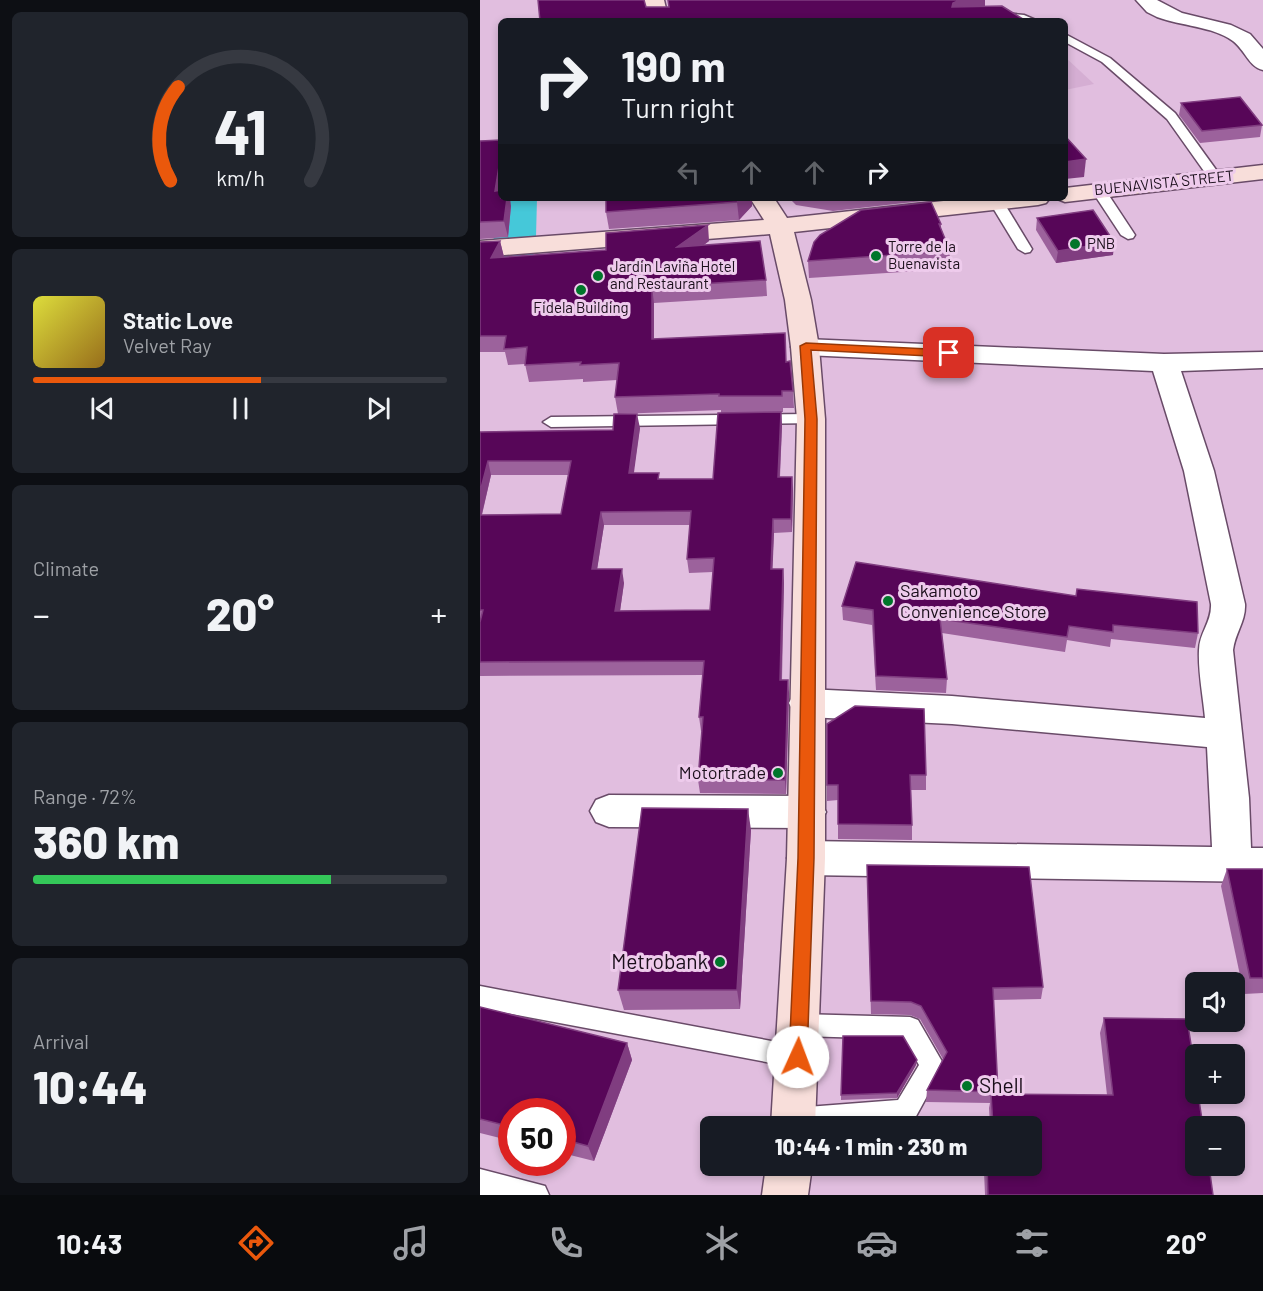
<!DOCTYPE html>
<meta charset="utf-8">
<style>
body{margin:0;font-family:Barlow,sans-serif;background:#20242c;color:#f1f3f6;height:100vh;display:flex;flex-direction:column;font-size:22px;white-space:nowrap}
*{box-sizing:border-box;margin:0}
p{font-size:20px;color:#9ea1a6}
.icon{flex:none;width:33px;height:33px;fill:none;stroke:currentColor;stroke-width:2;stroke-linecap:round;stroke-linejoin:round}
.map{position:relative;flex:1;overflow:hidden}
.details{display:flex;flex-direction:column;gap:12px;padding:12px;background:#0d0f14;width:480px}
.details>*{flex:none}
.hud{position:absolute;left:18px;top:18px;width:570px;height:183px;border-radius:9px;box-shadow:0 3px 9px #0003;background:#171b24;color:#f1f3f6;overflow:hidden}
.fabs{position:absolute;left:705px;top:972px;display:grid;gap:12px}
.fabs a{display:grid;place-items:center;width:60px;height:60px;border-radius:9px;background:#171b24;box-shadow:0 3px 9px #0003;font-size:30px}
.speed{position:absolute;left:18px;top:1098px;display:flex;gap:12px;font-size:30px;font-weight:700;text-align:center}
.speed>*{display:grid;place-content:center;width:78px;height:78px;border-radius:50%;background:#171b24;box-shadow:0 3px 9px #0003;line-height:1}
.speed .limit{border:9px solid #d22;background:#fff;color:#111}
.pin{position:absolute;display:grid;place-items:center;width:51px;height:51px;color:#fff;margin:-26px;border-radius:12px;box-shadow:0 3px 9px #0006}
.me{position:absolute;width:66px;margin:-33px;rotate:2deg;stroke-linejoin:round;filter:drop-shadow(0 0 4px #0008)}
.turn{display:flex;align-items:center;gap:21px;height:126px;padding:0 24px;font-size:27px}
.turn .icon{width:78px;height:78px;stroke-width:2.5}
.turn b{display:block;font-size:42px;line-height:51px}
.lanes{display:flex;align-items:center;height:57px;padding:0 24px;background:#0003;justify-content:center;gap:30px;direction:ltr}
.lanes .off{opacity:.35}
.big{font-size:45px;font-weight:800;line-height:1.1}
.details .tile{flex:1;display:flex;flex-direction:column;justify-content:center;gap:9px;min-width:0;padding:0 21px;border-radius:9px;background:#20242c}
.details .dial{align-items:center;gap:0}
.dial svg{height:156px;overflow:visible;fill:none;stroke:#363941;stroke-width:7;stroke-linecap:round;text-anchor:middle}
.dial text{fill:#f1f3f6;stroke:none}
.song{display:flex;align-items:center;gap:18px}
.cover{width:72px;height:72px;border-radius:9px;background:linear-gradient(135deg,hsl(60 70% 55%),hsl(40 70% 35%))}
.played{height:6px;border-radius:3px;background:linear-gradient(90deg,#ea580c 55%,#363941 55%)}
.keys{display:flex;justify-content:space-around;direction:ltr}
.heat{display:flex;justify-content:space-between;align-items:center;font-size:33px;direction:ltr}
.charge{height:9px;border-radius:4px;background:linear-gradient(90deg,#34c759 72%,#363941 0)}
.trip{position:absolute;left:220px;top:1116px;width:342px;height:60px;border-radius:9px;background:#171b24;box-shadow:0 3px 9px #0003;font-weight:800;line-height:60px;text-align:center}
.dock{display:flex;height:96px;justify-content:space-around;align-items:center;background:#090b0e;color:#9ea1a6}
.dock .icon{width:42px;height:42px}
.dock .active{color:#ea580c}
.dock b{font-size:27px;color:#f1f3f6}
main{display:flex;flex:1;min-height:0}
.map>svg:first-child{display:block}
.built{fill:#d5aed3}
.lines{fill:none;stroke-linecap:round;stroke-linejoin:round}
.river{fill:#45c8d9;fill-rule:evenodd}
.lane-casing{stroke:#694b68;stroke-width:3}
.street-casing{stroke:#694b68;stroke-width:3}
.secondary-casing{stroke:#694b68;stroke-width:3}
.lane{fill:#fff;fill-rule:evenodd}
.street{fill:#fff;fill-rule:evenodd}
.secondary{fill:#f8deda;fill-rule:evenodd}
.wall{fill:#9c629c;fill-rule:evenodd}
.shaded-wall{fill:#803d80}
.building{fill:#570658;stroke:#803d80;stroke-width:1.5;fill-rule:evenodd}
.route{fill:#ea580c;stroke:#983908;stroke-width:1.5}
.poi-dot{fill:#00762a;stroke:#eecbec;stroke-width:2}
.labels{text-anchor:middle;stroke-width:6;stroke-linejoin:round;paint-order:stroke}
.far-street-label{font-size:15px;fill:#1b0f1b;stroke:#eecbec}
.far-poi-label{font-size:15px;fill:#1b0f1b;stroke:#eecbec;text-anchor:start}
.poi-label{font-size:18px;fill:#1b0f1b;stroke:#eecbec;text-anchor:start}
.near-poi-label{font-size:21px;fill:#1b0f1b;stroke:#eecbec;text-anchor:end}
</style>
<main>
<section class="details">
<div class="tile dial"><svg viewBox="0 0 100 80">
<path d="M14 69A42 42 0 1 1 86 69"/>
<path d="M14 69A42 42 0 0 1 18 21" stroke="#ea580c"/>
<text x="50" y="56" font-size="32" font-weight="700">41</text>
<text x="50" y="72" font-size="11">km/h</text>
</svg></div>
<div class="tile">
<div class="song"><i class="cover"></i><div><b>Static Love</b><p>Velvet Ray</p></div></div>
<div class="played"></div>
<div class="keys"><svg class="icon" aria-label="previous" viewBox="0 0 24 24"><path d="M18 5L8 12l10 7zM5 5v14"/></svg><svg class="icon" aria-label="pause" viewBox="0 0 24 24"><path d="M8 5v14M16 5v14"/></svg><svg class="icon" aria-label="next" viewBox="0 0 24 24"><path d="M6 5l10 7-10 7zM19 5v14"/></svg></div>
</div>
<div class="tile"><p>Climate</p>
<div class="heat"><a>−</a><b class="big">20°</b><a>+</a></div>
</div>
<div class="tile"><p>Range · 72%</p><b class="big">360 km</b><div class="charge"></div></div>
<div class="tile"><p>Arrival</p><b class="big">10:44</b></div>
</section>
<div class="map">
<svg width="783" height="1195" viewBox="0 0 783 1195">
<rect width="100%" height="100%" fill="#e1bedf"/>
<polygon class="built" points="585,57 614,84 585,90"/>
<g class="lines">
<polygon class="river" points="21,190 21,198 57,198 56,237 52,265 23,337 17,347 0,351 0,283 8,265 14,237 15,198"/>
<g class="lane-casing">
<g id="lane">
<polygon points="515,12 544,15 558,21 515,19 473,21 487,15"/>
<polygon points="585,34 630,58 695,113 742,178 741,181 731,181 687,119 622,62 585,42"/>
<polygon points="619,187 626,191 655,235 653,238 648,239 641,235 612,191"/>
<polygon points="517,199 524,203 552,249 550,252 545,253 538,249 510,203"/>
<polygon points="331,414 339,419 337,423 71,427 63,422 71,417"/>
<polygon points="0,986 318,1046 326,1049 330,1057 326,1065 318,1068 0,1008"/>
<path d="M319 1014 430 1017 438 1020 464 1065 434 1120C403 1133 339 1126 305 1126L302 1120 305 1111 314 1108 418 1100 439 1065 424 1039 319 1036 311 1033 307 1025 311 1017Z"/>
<polygon points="0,1169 65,1186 69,1195 0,1195"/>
</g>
</g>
<g class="street-casing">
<g id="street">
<path d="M656 0H677L702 13 751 25 770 34 783 49V70C769 67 765 50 753 41 732 26 701 26 677 17L667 12Z"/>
<path d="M325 339 684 354 783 352V368L701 371 734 471 765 604C766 621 755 633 753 650L769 798 771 848H783V882L326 875 312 870 307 858 312 846 326 841 732 847 727 747 472 724 327 717 314 713 309 703 314 693 327 689 472 696 725 718C723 696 718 672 719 650 719 633 732 622 731 604L704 471 673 371 325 355 315 353 311 347 315 341Z"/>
<polygon points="129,795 327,796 340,801 346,812 340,823 327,828 129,827 116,822 110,811 116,800"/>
</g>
</g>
<g class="secondary-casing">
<g id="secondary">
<polygon points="164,0 184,0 189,21 169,21"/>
<polygon points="783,165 783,179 585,202 575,198 585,198 585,188"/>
<polygon points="270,198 294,198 307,218 491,198 570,198 566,203 558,205 314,232 331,300 339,347 345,419 345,858 335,1126 291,1126 307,858 317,419 311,347 305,300 290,234 0,257 0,241 284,220"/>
<polygon points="286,1166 332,1166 328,1195 282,1195"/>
</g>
</g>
<use href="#lane" class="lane"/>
<use href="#street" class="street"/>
<use href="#secondary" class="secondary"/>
</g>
<g class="wall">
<polygon points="701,103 782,125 780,137 720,143 699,115"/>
<polygon points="0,141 21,198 31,206 28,237 0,239"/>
<polygon points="272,198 272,206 259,220 129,229 126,212"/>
<polygon points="309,198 442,198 442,201 353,211 316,205"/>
<polygon points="557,218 634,242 633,255 576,263 556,230"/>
<polygon points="461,224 461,229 470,251 469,269 329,278 328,261"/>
<path d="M20 241 24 257 126 250 229 241 224 245 286 280 287 296 174 303V339L306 362 313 391 314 408H303V412H301L302 426 300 477H312L313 490 312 532 294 533 292 569H303L304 583 302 680 309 693 306 794 220 793 218 780 222 731H221L219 717 223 675 0 676V432L133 430 160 428 153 473 180 479H233L241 413V410L138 414 135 397 137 380 103 382V379L49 382 45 364 28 365 25 352H0V242ZM11 475H89L81 514 2 515ZM124 525H210L207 559 209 573 233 572 230 610 140 611 144 583 117 569Z"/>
<polygon points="376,562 718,633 715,648 631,639 630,647 587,640 585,652 462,633 467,679 466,693 396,690 392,625 363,620 362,606"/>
<polygon points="444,709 446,775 446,790 431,790 432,825 432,840 358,839 358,800 347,801 347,785"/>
<polygon points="271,830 260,1009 144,1010 138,990"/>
<polygon points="387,865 563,987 561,999 513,1000 517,1094 627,1095 620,1033 624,1018 733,1195 505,1195 504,1171 505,1166 552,1166 552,1126 510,1126 509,1108 510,1103 446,1102 447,1090 463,1059 440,1019 430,1015 391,1014"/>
<polygon points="747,869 783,869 783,993 764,994 741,886"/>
<polygon points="0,1007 147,1043 152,1060 114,1161 82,1153 82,1112 32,1112 32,1141 0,1133"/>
<polygon points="436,1065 417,1098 361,1100 361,1095"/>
</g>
<g class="shaded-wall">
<polygon points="480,0 505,0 505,11 472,19 473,3"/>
<polygon points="21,154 21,192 15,191"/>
<polygon points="606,159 604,177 585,179 585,162"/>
<polygon points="27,198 30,198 31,206 28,237 24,221"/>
<polygon points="262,198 272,198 272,206 259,220 257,202"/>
<polygon points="228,225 229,241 199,263 197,247"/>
<polygon points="20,241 24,257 11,258"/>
<polygon points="634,242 633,255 576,263 578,251"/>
<polygon points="172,287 174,303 174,356 172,339"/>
<polygon points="301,412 302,426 299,491 298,477"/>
<polygon points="157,414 160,428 152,487 149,473"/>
<polygon points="8,461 11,475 0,522 0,492"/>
<polygon points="312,477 313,490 312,532 311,519"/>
<polygon points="121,512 124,525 115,583 112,569"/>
<polygon points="293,519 294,533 292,583 291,569"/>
<polygon points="142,569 144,583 138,625 135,611"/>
<polygon points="303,569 304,583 301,694 300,680"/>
<polygon points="308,680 309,693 306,794 305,780"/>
<polygon points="268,809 271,830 260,1009 257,990"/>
<polygon points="147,1043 152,1060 114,1161 108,1146"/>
<polygon points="437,1060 436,1065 417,1098 417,1093"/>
</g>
<g class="building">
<polygon points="58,0 164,0 166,7 189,7 188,0 480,0 473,3 472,7 522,6 546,21 60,21"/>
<polygon points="760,97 782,125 722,131 701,103"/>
<polygon points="585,136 606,159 585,162"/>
<polygon points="21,140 21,154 15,191 21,190 21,198 27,198 24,221 0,222 0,141"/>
<polygon points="126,198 262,198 257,202 126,212"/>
<polygon points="451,202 461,224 459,224 470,251 328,261 334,242 340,235 381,210"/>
<polygon points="613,210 634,242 578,251 557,218"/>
<polygon points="228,225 197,247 280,241 286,280 172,287 172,339 305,333 306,362 310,361 313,391 302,391 302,396 239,396 239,394 135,397 139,363 100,365 101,362 45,365 47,347 24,349 26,336 0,336 0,242 20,241 11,258 126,250 126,233"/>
<path d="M301 412 298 477H312L311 519H293L291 569H303L300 680H308L305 780H218L223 717H219L224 661 0 662V622L3 610H0V515L81 514 91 461H8L0 492V432L133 430 134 414H157L149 473H179L178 479H233L238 413ZM211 511 207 559 234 558 230 610 135 611 142 569H112L121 512Z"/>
<polygon points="376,562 596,596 597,589 717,602 718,633 633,625 633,632 589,626 587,637 460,619 467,679 396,676 393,610 362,606"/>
<polygon points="375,706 444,709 446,775 430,775 432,825 358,824 358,785 347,785 347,724"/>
<polygon points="162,808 268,809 257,990 138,990"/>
<polygon points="387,865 549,867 563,987 513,988 518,1092 447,1090 467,1052 441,1006 431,1002 391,1001"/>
<polygon points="747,869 783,869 783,978 770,978"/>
<polygon points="0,1007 147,1043 108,1146 82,1139 82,1112 32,1112 32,1127 0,1119"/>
<polygon points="624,1018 707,1019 716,1076 716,1094 718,1094 723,1126 716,1126 716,1166 729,1166 733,1195 508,1195 507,1166 552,1166 552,1126 513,1126 511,1094 633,1095"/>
<polygon points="363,1036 423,1036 437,1060 417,1093 361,1095"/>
</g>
<polygon class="route" points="326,343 469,350 474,353 469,357 331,350 337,419 334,858 327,1057 324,1063 318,1066 312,1063 309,1057 318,858 325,419 320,346"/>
<g class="poi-dot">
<circle cx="595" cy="244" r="6"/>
<circle cx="396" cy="256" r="6"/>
<circle cx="118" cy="276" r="6"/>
<circle cx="101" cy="290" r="6"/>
<circle cx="408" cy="601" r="6"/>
<circle cx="298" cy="773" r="6"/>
<circle cx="240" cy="962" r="6"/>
<circle cx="487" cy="1086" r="6"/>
</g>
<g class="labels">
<g class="far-street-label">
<text transform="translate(684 183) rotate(-6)" y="5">BUENAVISTA STREET</text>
</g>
<g class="far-poi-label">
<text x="607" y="249">PNB</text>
<text x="408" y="252">Torre de la<tspan x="408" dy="17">Buenavista</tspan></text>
<text x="130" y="272">Jardin Laviña Hotel<tspan x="130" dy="17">and Restaurant</tspan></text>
<text x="101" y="313" text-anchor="middle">Fidela Building</text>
</g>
<g class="poi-label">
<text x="420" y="597">Sakamoto<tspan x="420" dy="21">Convenience Store</tspan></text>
<text x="286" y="779" text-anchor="end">Motortrade</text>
</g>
<g class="near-poi-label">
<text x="228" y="969">Metrobank</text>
<text x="499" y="1093" text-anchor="start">Shell</text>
</g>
</g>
</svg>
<div class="fabs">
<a><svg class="icon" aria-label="sound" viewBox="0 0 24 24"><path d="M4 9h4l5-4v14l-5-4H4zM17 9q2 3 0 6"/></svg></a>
<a>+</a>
<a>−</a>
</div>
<div class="speed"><div class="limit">50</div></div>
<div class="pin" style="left:469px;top:353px;background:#d93025"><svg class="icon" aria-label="arrive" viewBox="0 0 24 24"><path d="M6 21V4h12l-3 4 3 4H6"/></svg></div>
<svg class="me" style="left:318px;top:1057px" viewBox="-20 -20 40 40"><circle r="19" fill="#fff"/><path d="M0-13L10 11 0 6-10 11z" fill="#ea580c"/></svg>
<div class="trip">10:44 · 1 min · 230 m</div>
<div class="hud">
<div class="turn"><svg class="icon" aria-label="right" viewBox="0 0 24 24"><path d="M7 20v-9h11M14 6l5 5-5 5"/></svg><div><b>190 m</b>Turn right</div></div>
<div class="lanes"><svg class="icon off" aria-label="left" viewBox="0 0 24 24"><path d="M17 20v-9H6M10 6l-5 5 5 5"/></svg><svg class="icon off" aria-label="ahead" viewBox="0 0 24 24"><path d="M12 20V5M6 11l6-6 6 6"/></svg><svg class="icon off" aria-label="ahead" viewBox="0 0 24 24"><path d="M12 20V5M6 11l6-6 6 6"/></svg><svg class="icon" aria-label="right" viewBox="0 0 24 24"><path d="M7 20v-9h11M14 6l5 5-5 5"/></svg></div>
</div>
</div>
</main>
<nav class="dock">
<b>10:43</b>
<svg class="icon active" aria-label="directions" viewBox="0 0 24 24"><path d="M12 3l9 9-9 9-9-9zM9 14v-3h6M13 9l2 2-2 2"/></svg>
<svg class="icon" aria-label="music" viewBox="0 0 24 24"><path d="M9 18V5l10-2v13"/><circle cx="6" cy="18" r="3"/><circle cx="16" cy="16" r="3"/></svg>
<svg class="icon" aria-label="phone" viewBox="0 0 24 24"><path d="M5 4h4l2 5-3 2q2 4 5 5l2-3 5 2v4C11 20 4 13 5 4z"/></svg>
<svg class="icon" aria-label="climate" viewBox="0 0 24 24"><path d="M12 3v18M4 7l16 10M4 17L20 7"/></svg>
<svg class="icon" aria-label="car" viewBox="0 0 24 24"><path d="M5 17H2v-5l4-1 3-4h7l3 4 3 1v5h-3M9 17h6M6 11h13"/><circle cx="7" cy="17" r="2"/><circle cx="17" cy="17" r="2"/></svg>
<svg class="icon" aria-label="filters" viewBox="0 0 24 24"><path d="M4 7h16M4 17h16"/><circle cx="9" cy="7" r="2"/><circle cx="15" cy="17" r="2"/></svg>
<b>20°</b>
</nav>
